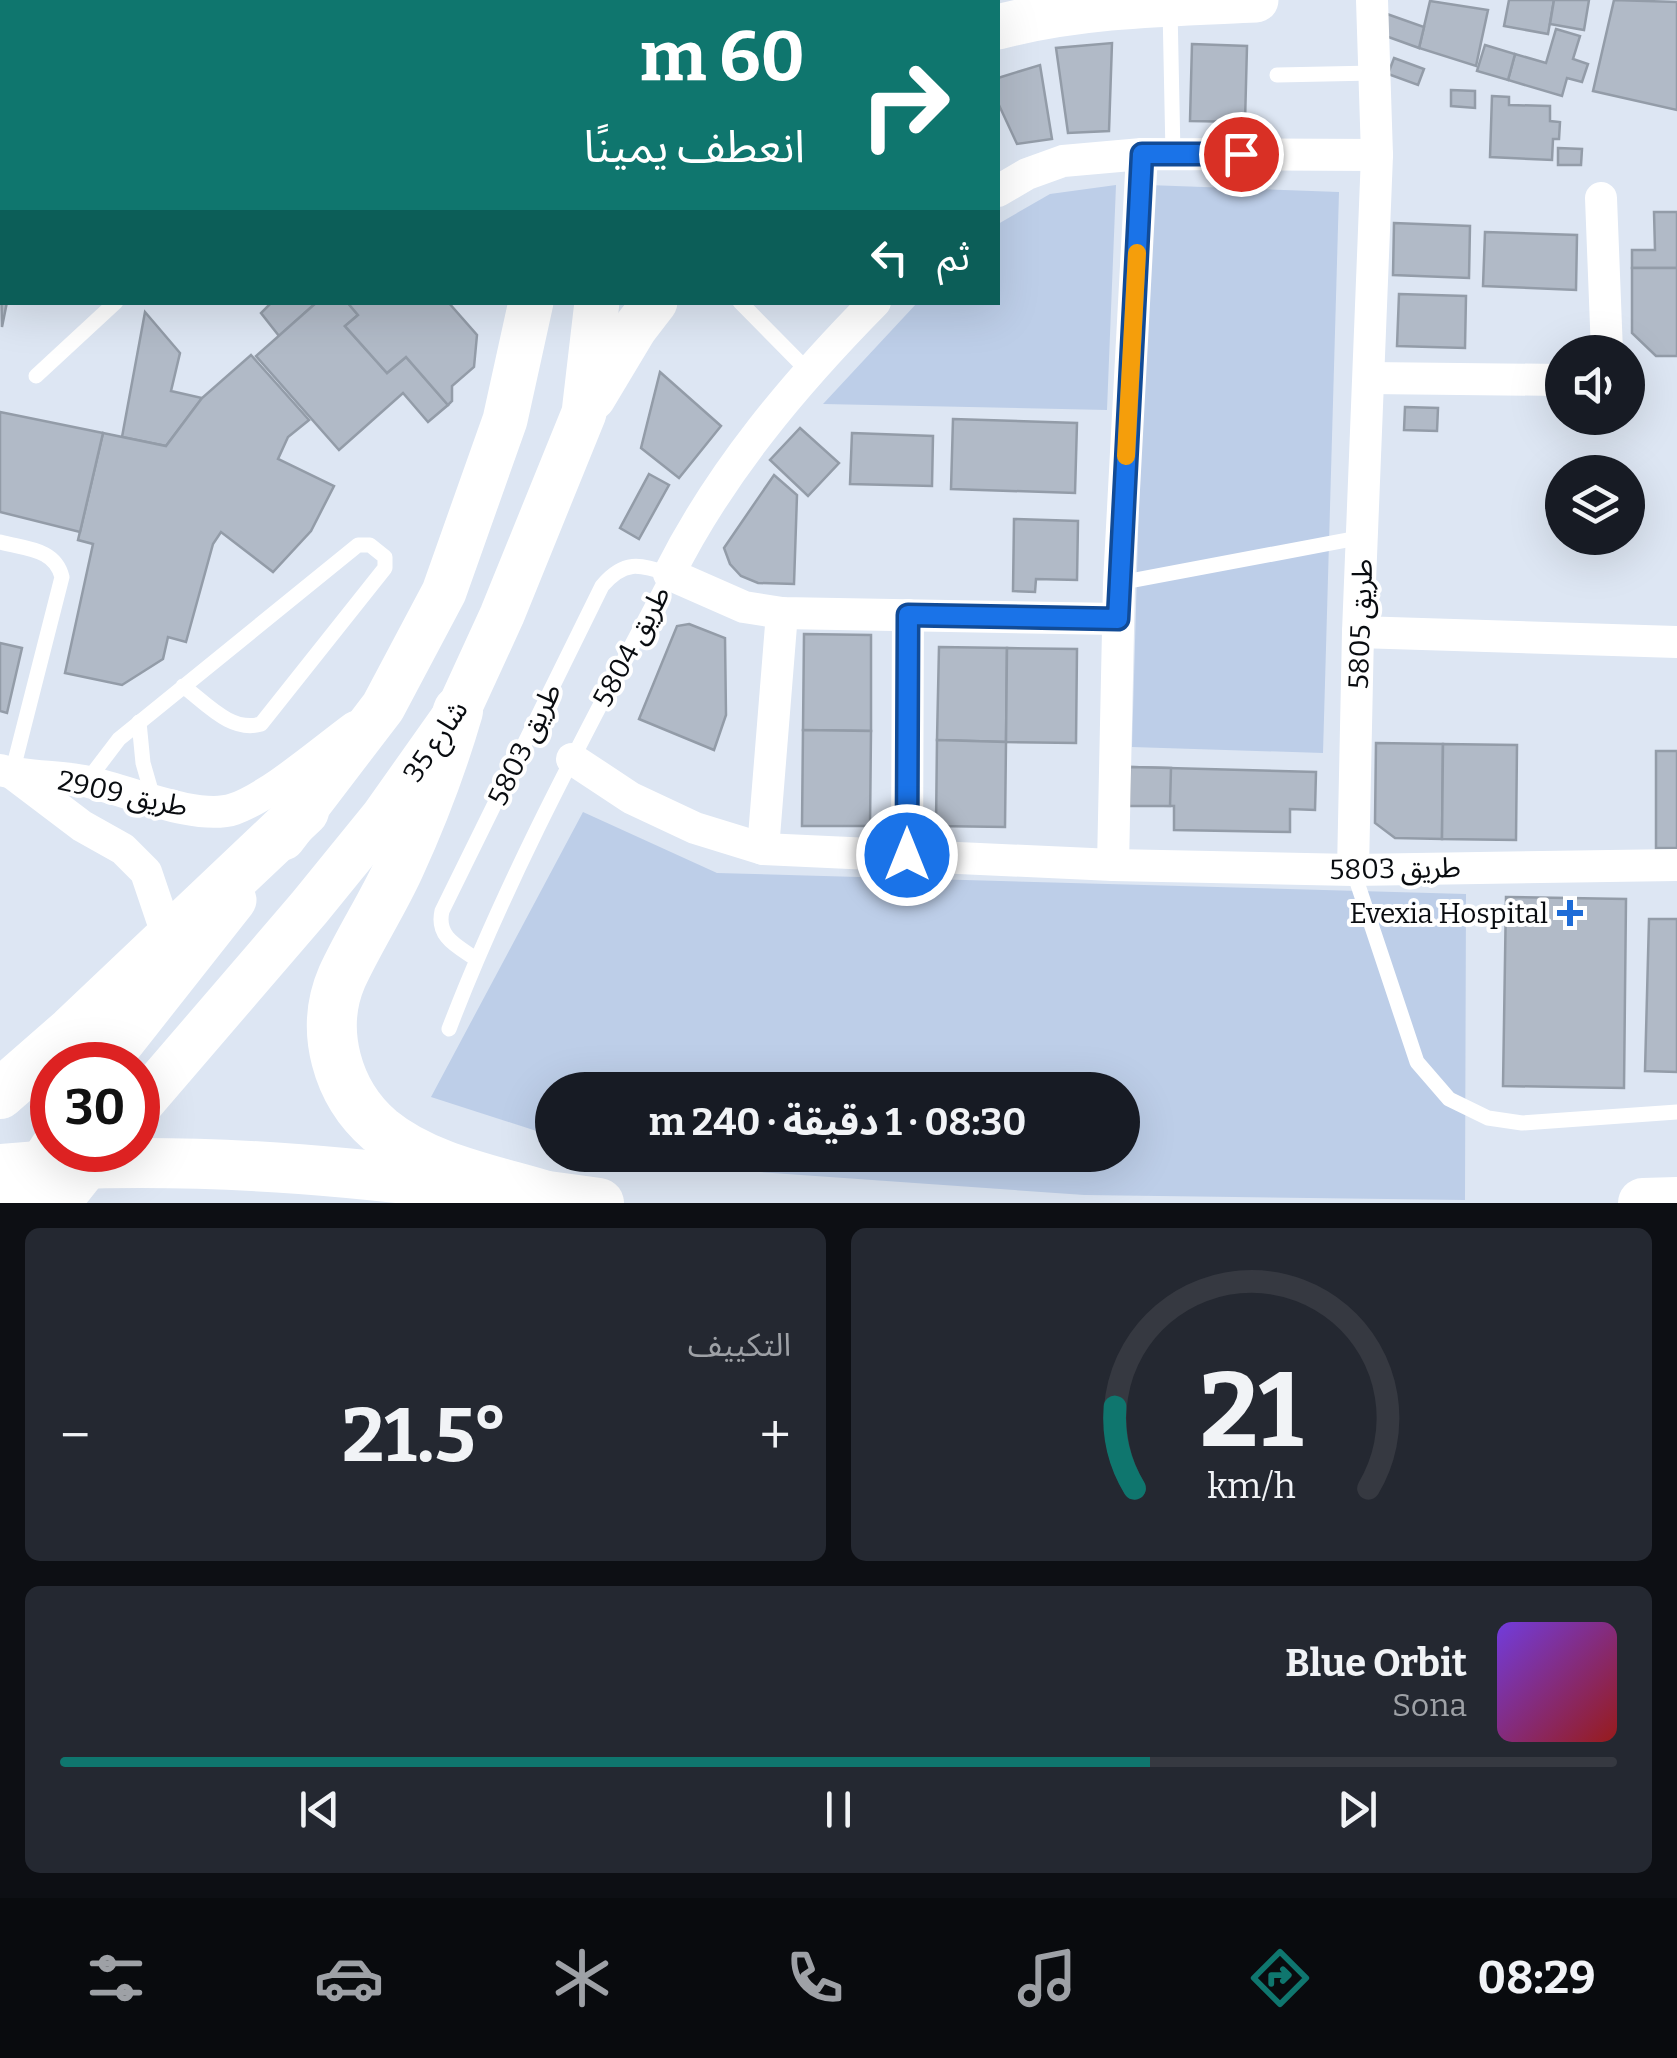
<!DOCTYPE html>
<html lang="ar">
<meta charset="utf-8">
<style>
body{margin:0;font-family:Bitter,"Noto Sans Arabic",serif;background:#242831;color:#f1f3f6;direction:rtl;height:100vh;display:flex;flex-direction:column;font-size:38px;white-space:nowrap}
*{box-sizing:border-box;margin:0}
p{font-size:32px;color:#9ea1a6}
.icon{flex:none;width:55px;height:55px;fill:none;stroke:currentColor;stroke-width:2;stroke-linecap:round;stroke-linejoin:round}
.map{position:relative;height:1203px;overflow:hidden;direction:ltr}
.panel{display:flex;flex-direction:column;gap:25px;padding:25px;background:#0d0f14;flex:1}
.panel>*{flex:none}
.guide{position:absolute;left:0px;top:0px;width:1000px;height:305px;box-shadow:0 10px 40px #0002;direction:rtl;background:#0f766e;color:#fff;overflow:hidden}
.tools{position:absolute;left:1545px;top:335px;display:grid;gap:20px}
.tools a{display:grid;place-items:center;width:100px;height:100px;border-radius:50%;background:#171b24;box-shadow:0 10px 40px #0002;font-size:50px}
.speed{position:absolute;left:30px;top:1042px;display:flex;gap:20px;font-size:50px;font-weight:700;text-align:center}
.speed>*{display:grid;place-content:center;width:130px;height:130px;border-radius:50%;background:#171b24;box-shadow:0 10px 40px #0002;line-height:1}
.speed .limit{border:15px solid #d22;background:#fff;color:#111}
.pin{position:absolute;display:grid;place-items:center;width:85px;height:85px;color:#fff;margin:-42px;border:5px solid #fff;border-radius:50%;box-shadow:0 2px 10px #0007}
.me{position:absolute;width:110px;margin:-55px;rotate:0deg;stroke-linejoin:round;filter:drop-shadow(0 0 8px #0008)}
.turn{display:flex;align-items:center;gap:35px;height:210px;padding:0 30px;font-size:45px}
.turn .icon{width:130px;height:130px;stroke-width:2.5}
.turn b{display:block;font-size:70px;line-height:85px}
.then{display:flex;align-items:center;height:95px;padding:0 30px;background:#0003;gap:20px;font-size:38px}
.big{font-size:75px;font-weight:700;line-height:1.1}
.panel .widget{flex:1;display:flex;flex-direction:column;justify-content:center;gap:15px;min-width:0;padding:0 35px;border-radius:15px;background:#242831}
.panel .dial{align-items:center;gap:0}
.dial svg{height:260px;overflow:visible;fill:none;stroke:#363941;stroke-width:7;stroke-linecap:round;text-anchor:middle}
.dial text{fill:#f1f3f6;stroke:none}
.song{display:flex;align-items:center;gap:30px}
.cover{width:120px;height:120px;border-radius:15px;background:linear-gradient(135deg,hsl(260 70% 55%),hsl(0 70% 35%))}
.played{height:10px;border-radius:5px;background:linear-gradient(90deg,#0f766e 70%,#363941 70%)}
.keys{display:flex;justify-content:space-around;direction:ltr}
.heat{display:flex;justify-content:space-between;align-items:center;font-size:55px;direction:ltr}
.panel .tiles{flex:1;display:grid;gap:25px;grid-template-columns:1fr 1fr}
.widget:last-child{grid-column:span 2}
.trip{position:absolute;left:535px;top:1072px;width:605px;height:100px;border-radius:50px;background:#171b24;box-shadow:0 10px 40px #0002;font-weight:700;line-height:100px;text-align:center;direction:rtl}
.menu{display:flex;height:160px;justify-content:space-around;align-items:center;background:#090b0e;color:#9ea1a6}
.menu .icon{width:70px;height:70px}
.menu .current{color:#0f766e}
.menu b{font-size:45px;color:#f1f3f6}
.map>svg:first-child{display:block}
.green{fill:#bdcee8}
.building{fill:#b1bac7;stroke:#939ca8;stroke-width:2.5}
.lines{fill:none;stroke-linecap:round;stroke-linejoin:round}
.lane{stroke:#fff;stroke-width:15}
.street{stroke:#fff;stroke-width:32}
.secondary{stroke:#fff;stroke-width:45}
.primary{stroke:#fff;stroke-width:50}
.route-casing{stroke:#114b97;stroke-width:25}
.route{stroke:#1a73e8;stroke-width:18}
.slow{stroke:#f59e0b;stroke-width:18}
.poi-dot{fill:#1e6cd7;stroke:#fff;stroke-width:4}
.labels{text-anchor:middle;stroke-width:8;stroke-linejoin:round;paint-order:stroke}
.street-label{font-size:28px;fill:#090c10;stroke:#fff}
.poi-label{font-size:28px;fill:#090c10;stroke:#fff;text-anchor:end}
</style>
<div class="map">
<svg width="1677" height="1203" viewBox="0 0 1677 1203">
<rect width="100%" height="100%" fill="#dde6f3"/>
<g class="green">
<polygon points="1116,185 1107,410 823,404 917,303 998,302 998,224 1050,194"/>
<polygon points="1148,185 1339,192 1323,753 1132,747"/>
<polygon points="583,812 717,873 1466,894 1465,1200 1084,1195 731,1170 640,1155 1122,1155 1122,1090 552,1090 552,1136 431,1097"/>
</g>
<g class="building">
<polygon points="703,0 838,0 703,2"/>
<polygon points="1509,0 1554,0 1548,34 1504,26"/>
<polygon points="1554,0 1589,0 1584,30 1550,24"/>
<polygon points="1614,0 1677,2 1677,110 1593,91"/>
<polygon points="1430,1 1488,10 1476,66 1419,48"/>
<polygon points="1387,14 1424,27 1419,48 1380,34"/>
<polygon points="1556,29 1580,36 1573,59 1588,64 1582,82 1567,78 1562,96 1508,80 1515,54 1546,63"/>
<polygon points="1112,43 1109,131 1068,133 1056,48"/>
<polygon points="1192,44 1247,46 1245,122 1190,121"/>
<polygon points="1485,45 1515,54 1508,80 1477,71"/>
<polygon points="1394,58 1424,69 1418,85 1388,74"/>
<polygon points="1040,65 1052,139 1017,144 998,103 998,78"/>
<polygon points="1451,90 1475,91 1475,108 1451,106"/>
<polygon points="1492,96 1509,97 1509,105 1550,106 1550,121 1560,122 1559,139 1553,139 1552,160 1490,157"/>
<polygon points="1558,148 1582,149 1581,165 1558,165"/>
<polygon points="1654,212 1677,212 1677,268 1632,268 1632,250 1655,250"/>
<polygon points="1394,223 1470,226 1469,278 1393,275"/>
<polygon points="1485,232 1577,235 1576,290 1483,286"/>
<polygon points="0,236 2,302 7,302 2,327"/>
<polygon points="1632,268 1677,268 1677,356 1656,356 1632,333"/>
<polygon points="1399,294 1466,296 1465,348 1397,346"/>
<polygon points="272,302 317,302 279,336 261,313"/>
<polygon points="317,302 347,302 358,315 345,326 387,373 406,357 448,405 428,422 403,393 339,450 256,356"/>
<polygon points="347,302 448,302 477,335 474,367 452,386 452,401 448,405 406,357 387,373 345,326 358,315"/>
<polygon points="145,312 180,353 171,391 202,398 166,446 122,437"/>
<polygon points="251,355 309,420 288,437 278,459 334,486 311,531 273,572 221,532 213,544 186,642 168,637 163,659 122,685 65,673 93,544 78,540 103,433 166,446 202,398"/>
<polygon points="660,372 721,426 679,478 641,448"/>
<polygon points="1405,407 1438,408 1437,431 1404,430"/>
<polygon points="0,412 103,433 80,532 0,512"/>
<polygon points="953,419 1077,423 1075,493 951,489"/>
<polygon points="800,428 839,463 808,496 770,460"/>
<polygon points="852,433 933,436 932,486 850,484"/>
<polygon points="649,474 669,485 639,539 620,528"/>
<polygon points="774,475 797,495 794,584 758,583 741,576 730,564 724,548"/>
<polygon points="1014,519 1078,521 1077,580 1036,579 1035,592 1013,591"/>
<polygon points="689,624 725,638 726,715 714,750 639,719 677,626"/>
<polygon points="804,634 871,635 871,731 803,730"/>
<polygon points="0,643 22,648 7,713 0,711"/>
<polygon points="939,647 1007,648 1006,742 937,740"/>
<polygon points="1007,648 1077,649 1076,743 1006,742"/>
<polygon points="803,730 871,731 870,826 802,826"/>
<polygon points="937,740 1006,742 1005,827 936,826"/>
<polygon points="1376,743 1443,744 1442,839 1395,838 1375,823"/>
<polygon points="1443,744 1517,745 1516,840 1442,839"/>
<rect x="1656" y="751" width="21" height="97"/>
<polygon points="1130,767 1316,772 1315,810 1290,809 1290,832 1174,830 1174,806 1129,805"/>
<polygon points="1130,767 1171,768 1170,806 1129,806"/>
<polygon points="1506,897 1626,899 1624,1088 1503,1086"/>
<polygon points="1649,919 1677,919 1677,1072 1645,1071"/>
</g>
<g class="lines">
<g class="lane">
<polyline points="419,0 419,2"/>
<polyline points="1170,8 1173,154"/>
<polyline points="1277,75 1374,73"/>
<polyline points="740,302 810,373"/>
<polyline points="36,376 116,302"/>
<path d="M0 542C25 549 55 548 62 577L12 773"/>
<polyline points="1119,583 1363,537"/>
<polyline points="139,722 143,763 154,801"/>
<path d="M87 781 119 739 358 545H370L385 557V568L261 724C231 733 206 703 183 686"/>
<polyline points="1353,870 1417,1062 1449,1099 1488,1118 1522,1123 1677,1112"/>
<path d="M449 1029C509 872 591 723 669 574 639 564 624 560 602 586L442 911C436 937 457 946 476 959"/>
</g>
<g class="street">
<polyline points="57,2 59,0"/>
<polyline points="954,2 955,0"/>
<polyline points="2,75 2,81"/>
<polyline points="998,191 1027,174 1063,161 1142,154 1377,155"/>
<polyline points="1601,198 1607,352"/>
<path d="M875 302C795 383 720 472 669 574L744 607 782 613 1118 619"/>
<polyline points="1369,378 1562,380"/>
<polyline points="1358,632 1677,642"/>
<polyline points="572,759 631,798 695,828 763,849 1113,865 1353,870 1677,865"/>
<path d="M0 770C27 777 56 776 84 781 122 788 196 822 234 809 271 796 322 751 355 727"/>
<polyline points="12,773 82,826 123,849 146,872 168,937"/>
<polyline points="763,849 782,613"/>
<polyline points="907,855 908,615"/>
<polyline points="1113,865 1119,583 1142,154"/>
<polyline points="1353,870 1358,632 1377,155 1372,0"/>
</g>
<g class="secondary">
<polyline points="579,2 579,0"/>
<polyline points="639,2 640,0"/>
<path d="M998 27C1082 5 1170 4 1256 0"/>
<polyline points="593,398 635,328 655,302"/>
<polyline points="283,838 383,707 444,592 505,420 531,302"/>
<polyline points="104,1065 234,900"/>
<polyline points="138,1107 309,908 383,817 458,711 502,615 584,413 597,302"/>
<polyline points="17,1203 52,1148"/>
<polyline points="58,1203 100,1150"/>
</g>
<g class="primary">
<path d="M458 711C442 766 423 816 399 868 382 905 359 940 342 977 319 1030 337 1093 380 1130 425 1167 489 1179 543 1195"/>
<polyline points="0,1094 72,1031 304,811"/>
<path d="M0 1169C200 1151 401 1176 599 1203"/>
<polyline points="1643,1203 1677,1202"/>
</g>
</g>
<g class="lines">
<g class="route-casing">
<polyline id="route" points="907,855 908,615 1118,619 1142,154 1241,154"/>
</g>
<use href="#route" class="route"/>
<polyline class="slow" points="1126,456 1137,253"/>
</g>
<path class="poi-dot" d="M1565 898h10v10h10v10h-10v10h-10v-10h-10v-10h10z"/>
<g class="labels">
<g class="street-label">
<text transform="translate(1360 624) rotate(-88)" y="10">طريق 5805</text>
<text transform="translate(631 646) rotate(-62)" y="10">طريق 5804</text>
<text transform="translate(435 741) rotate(-56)" y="10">شارع 35</text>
<text transform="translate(524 744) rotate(-64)" y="10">طريق 5803</text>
<text transform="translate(123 793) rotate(12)" y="10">طريق 2909</text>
<text transform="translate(1395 868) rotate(-1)" y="10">طريق 5803</text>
</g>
<g class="poi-label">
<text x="1548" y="923">Evexia Hospital</text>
</g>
</g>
</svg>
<div class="tools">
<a><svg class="icon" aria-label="sound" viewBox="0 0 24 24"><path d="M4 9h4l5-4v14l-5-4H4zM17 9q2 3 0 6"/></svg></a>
<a><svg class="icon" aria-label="layers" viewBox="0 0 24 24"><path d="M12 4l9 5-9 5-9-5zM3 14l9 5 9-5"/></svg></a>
</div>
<div class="speed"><div class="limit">30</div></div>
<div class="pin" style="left:1241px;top:154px;background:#d93025"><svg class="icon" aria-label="arrive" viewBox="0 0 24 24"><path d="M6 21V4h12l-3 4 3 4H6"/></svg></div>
<svg class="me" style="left:907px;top:855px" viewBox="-20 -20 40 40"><circle r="17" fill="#1a73e8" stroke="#fff" stroke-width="3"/><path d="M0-11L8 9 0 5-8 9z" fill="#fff"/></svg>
<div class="trip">08:30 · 1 دقيقة · 240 m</div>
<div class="guide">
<div class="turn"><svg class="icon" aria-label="right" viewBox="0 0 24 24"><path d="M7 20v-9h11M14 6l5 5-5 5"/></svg><div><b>60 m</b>انعطف يمينًا</div></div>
<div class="then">ثم<svg class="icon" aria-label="left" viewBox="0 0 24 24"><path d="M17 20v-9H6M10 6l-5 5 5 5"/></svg></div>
</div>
</div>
<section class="panel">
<div class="tiles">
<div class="widget dial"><svg viewBox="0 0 100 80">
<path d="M14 69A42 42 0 1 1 86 69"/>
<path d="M14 69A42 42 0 0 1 8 44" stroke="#0f766e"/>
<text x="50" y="56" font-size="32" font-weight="700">21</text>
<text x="50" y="72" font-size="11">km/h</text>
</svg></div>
<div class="widget"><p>التكييف</p>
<div class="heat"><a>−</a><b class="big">21.5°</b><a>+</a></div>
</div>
<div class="widget">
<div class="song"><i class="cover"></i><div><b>Blue Orbit</b><p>Sona</p></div></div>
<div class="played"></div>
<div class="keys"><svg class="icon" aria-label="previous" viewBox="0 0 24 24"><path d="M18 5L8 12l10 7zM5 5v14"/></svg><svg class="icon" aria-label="pause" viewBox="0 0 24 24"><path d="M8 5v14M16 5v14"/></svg><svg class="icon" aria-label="next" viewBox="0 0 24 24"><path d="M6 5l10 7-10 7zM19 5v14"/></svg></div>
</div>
</div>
</section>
<nav class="menu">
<b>08:29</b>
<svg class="icon current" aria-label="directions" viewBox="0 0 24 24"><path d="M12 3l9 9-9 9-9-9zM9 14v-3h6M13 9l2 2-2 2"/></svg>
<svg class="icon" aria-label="music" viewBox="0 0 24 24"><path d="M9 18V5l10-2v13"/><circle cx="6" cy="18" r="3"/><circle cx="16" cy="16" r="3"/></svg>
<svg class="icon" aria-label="phone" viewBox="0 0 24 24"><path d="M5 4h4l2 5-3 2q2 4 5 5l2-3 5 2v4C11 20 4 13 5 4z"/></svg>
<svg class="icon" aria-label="climate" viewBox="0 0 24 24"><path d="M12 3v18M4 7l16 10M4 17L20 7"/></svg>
<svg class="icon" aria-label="car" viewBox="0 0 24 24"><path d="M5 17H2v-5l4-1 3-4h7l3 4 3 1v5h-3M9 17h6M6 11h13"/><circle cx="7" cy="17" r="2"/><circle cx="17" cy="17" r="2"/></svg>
<svg class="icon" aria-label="filters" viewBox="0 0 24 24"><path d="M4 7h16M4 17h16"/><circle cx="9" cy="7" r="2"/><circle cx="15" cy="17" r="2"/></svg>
</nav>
